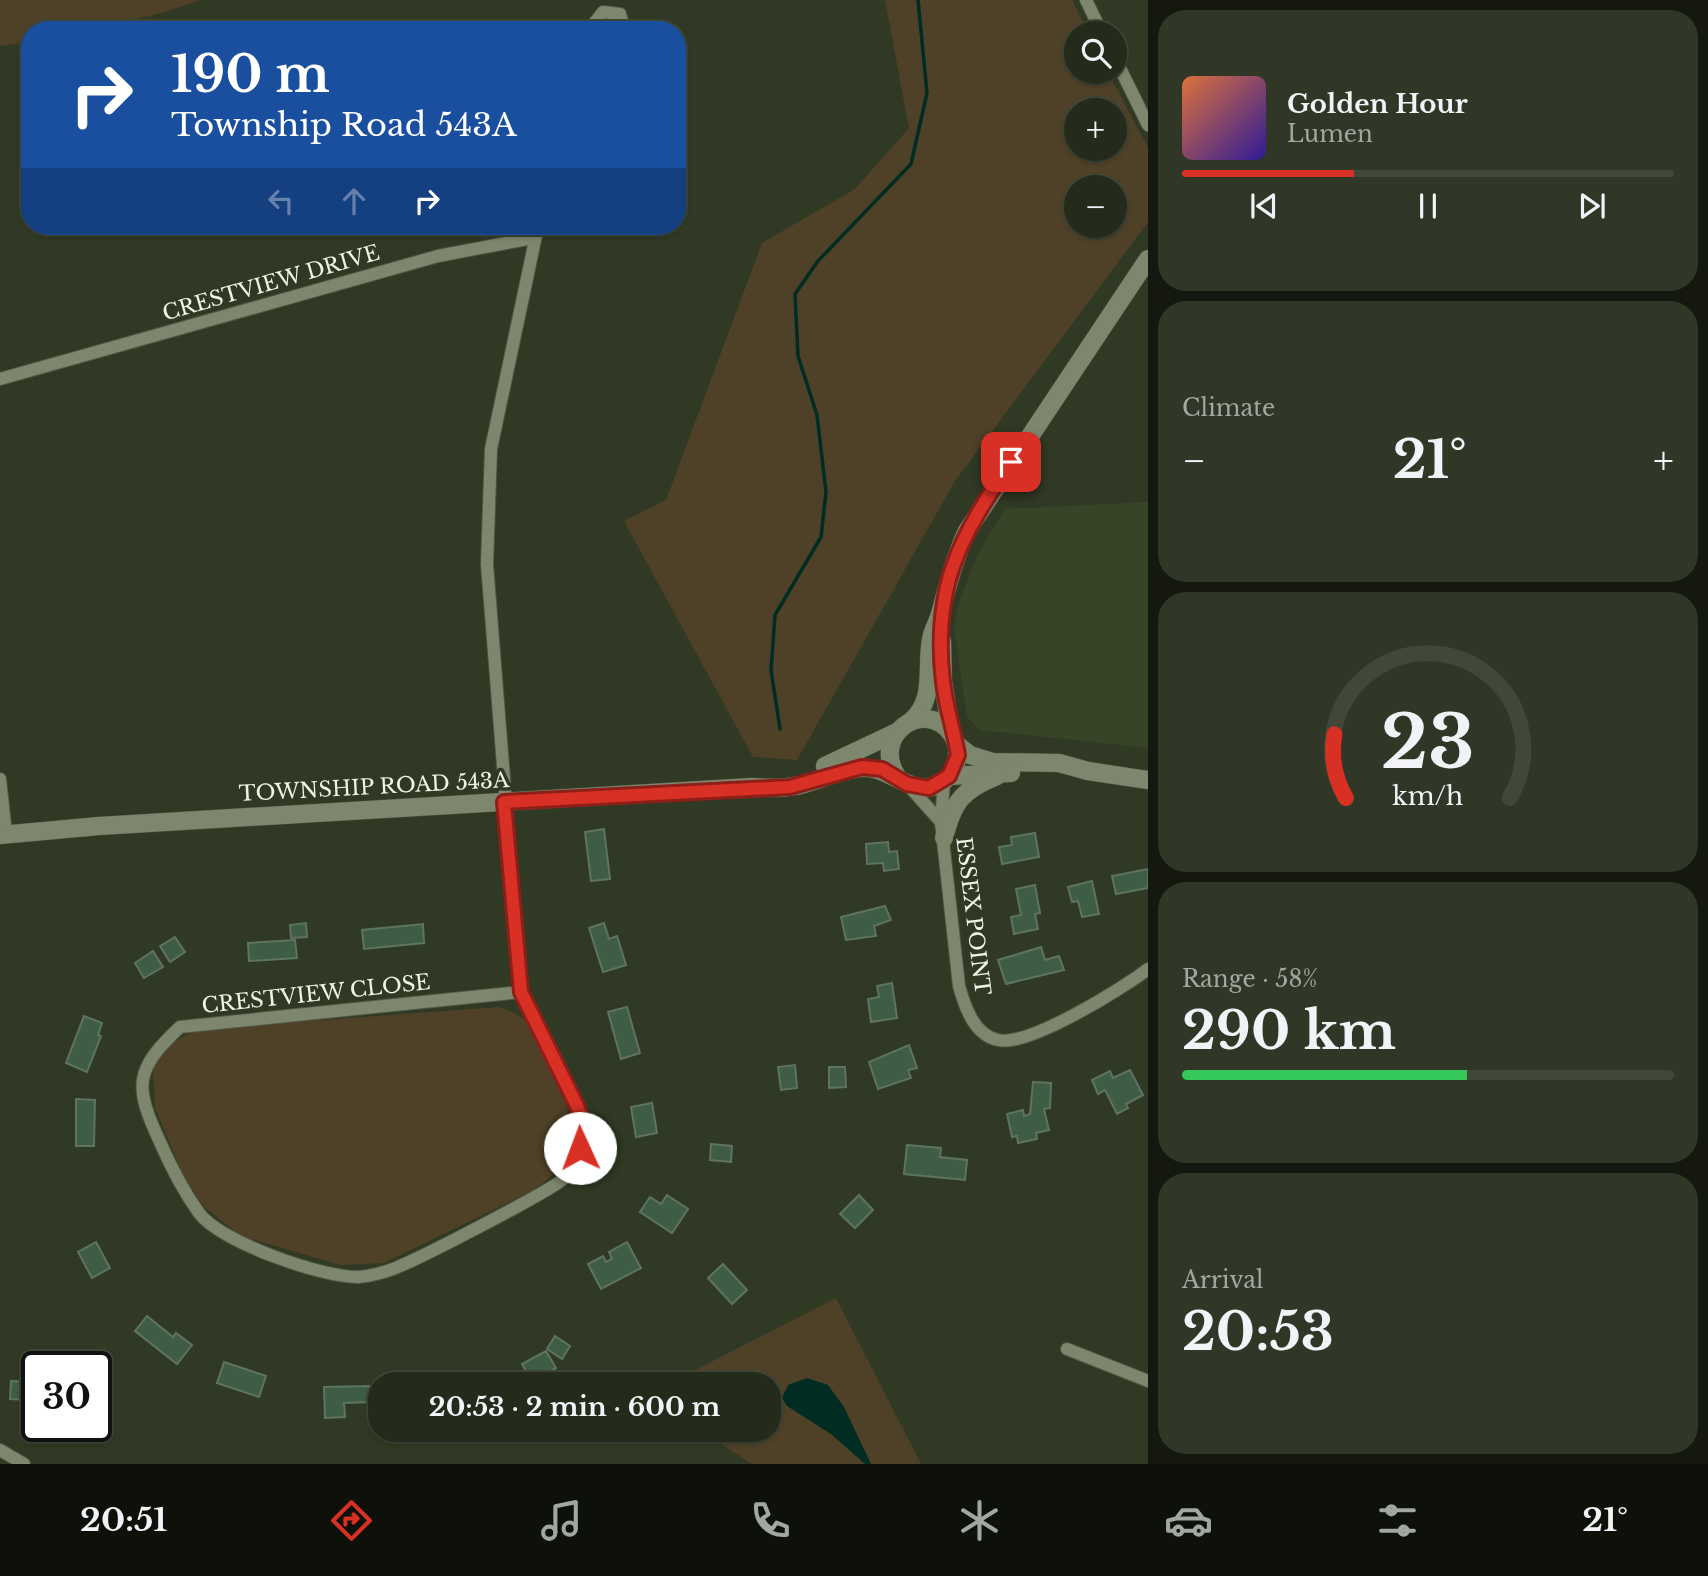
<!DOCTYPE html>
<meta charset="utf-8">
<style>
body{margin:0;font-family:"Libre Baskerville",serif;background:#303727;color:#f1f3f6;height:100vh;display:flex;flex-direction:column;font-size:26px;white-space:nowrap}
*{box-sizing:border-box;margin:0}
p{font-size:23px;color:#a3a7a2}
.icon{flex:none;width:38px;height:38px;fill:none;stroke:currentColor;stroke-width:2;stroke-linecap:round;stroke-linejoin:round}
.map{position:relative;flex:1;overflow:hidden}
.sheet{display:flex;flex-direction:column;gap:10px;padding:10px;background:#14180e;width:560px}
.sheet>*{flex:none}
.guide{position:absolute;left:21px;top:21px;width:665px;height:214px;border-radius:28px;box-shadow:0 2px 5px #0004,0 0 0 2px #414739;background:#1a4fa0;color:#fff;overflow:hidden}
.tools{position:absolute;left:1064px;top:21px;display:grid;gap:14px}
.tools a{display:grid;place-items:center;width:63px;height:63px;border-radius:50%;background:#242b1a;box-shadow:0 2px 5px #0004,0 0 0 2px #414739;font-size:35px}
.speed{position:absolute;left:21px;top:1351px;display:flex;gap:14px;font-size:35px;font-weight:700;text-align:center}
.speed>*{display:grid;place-content:center;width:91px;height:91px;border-radius:50%;background:#242b1a;box-shadow:0 2px 5px #0004,0 0 0 2px #414739;line-height:1}
.speed .limit{border:4px solid #111;border-radius:10px;background:#fff;color:#111}
.pin{position:absolute;display:grid;place-items:center;width:60px;height:60px;color:#fff;margin:-30px;border-radius:14px;box-shadow:0 4px 10px #0006}
.me{position:absolute;width:77px;margin:-38px;rotate:358deg;stroke-linejoin:round;filter:drop-shadow(0 0 5px #0008)}
.turn{display:flex;align-items:center;gap:24px;height:147px;padding:0 35px;font-size:32px}
.turn .icon{width:91px;height:91px;stroke-width:2.5}
.turn b{display:block;font-size:49px;line-height:60px}
.lanes{display:flex;align-items:center;height:66px;padding:0 35px;background:#0003;justify-content:center;gap:35px;direction:ltr}
.lanes .off{opacity:.35}
.big{font-size:52px;font-weight:700;line-height:1.1}
.sheet .widget{flex:1;display:flex;flex-direction:column;justify-content:center;gap:10px;min-width:0;padding:0 24px;border-radius:28px;background:#303727}
.sheet .dial{align-items:center;gap:0}
.dial svg{height:182px;overflow:visible;fill:none;stroke:#414739;stroke-width:7;stroke-linecap:round;text-anchor:middle}
.dial text{fill:#f1f3f6;stroke:none}
.song{display:flex;align-items:center;gap:21px}
.cover{width:84px;height:84px;border-radius:10px;background:linear-gradient(135deg,hsl(20 70% 55%),hsl(250 70% 35%))}
.played{height:7px;border-radius:4px;background:linear-gradient(90deg,#d93025 35%,#414739 35%)}
.keys{display:flex;justify-content:space-around;direction:ltr}
.heat{display:flex;justify-content:space-between;align-items:center;font-size:38px;direction:ltr}
.charge{height:10px;border-radius:5px;background:linear-gradient(90deg,#34c759 58%,#414739 0)}
.trip{position:absolute;left:368px;top:1372px;width:413px;height:70px;border-radius:28px;background:#242b1a;box-shadow:0 2px 5px #0004,0 0 0 2px #414739;font-weight:700;line-height:70px;text-align:center}
.menu{display:flex;height:112px;justify-content:space-around;align-items:center;background:#0e110a;color:#a3a7a2}
.menu .icon{width:49px;height:49px}
.menu .on{color:#d93025}
.menu b{font-size:32px;color:#f1f3f6}
main{display:flex;flex:1;min-height:0}
.map>svg:first-child{display:block}
.built{fill:#384427}
.green{fill:#4f4128;fill-rule:evenodd}
.water{fill:#002c22}
.lines{fill:none;stroke-linecap:round;stroke-linejoin:round}
.stream{stroke:#002c22;stroke-width:3.5}
.building{fill:#3f5c44;stroke:#5e7461;stroke-width:2}
.minor-casing{stroke:#505744;stroke-width:14}
.secondary-casing{stroke:#505744;stroke-width:19}
.minor{stroke:#7c876e;stroke-width:12}
.secondary{stroke:#7c876e;stroke-width:18}
.route-casing{stroke:#8d1f18;stroke-width:18}
.route{stroke:#d93025;stroke-width:12}
.labels{text-anchor:middle;stroke-width:7;stroke-linejoin:round;paint-order:stroke}
.street-label{font-size:21px;fill:#eef4e6;stroke:#303923}
</style>
<main>
<div class="map">
<svg width="1148" height="1464" viewBox="0 0 1148 1464">
<rect width="100%" height="100%" fill="#303923"/>
<polygon class="built" points="1148,502 1148,748 980,730 967,717 954,627 959,603 977,555 1005,509"/>
<g class="green">
<polygon points="0,0 201,0 162,13 85,30 30,30 30,42 0,46"/>
<path d="M885 0H1072L1089 33H1076V72H1108L1148 148V222L955 481 797 760 753 757 624 521 666 500 762 243 855 189 909 128ZM1076 110H1115V149H1076ZM1076 187H1115V226H1076Z"/>
<path d="M499 1007C513 1012 526 1017 534 1030 551 1054 578 1122 570 1151 565 1167 547 1180 534 1190L384 1263 340 1265 241 1236 204 1207 183 1175 155 1108 153 1067 163 1047 199 1029Z"/>
<polygon points="836,1298 921,1464 752,1464 699,1430 768,1430 768,1384 668,1384"/>
</g>
<polygon class="water" points="807,1378 828,1385 844,1407 871,1464 865,1464 831,1434 787,1406 782,1398 788,1385"/>
<g class="lines">
<polyline class="stream" points="780,729 771,670 775,615 821,537 826,492 817,415 798,356 795,294 818,261 911,164 927,93 918,0"/>
</g>
<g class="building">
<polygon points="604,829 610,879 591,881 585,832"/>
<polygon points="1035,833 1039,857 1002,864 999,847 1012,845 1011,837"/>
<polygon points="888,842 889,852 897,851 899,869 884,871 883,863 867,864 866,844"/>
<polygon points="1148,869 1148,888 1116,894 1112,876"/>
<polygon points="1092,881 1099,914 1082,917 1078,901 1072,902 1068,887"/>
<polygon points="1035,885 1040,913 1035,914 1038,929 1014,934 1011,917 1021,915 1016,889"/>
<polygon points="885,906 891,920 874,926 876,936 846,940 841,917"/>
<polygon points="306,923 307,937 291,938 290,925"/>
<polygon points="604,923 609,939 617,936 626,965 603,972 589,928"/>
<polygon points="423,924 424,943 364,949 362,930"/>
<polygon points="175,937 185,952 170,962 160,946"/>
<polygon points="295,940 297,958 249,961 248,943"/>
<polygon points="1041,947 1045,960 1059,956 1064,970 1006,984 998,960"/>
<polygon points="153,951 163,967 144,978 135,963"/>
<polygon points="892,983 897,1018 871,1022 868,999 879,997 877,986"/>
<polygon points="627,1007 640,1053 621,1059 608,1012"/>
<polygon points="84,1016 102,1023 98,1035 101,1036 87,1072 66,1063"/>
<polygon points="909,1045 917,1068 908,1070 911,1078 878,1089 869,1062"/>
<polygon points="795,1065 797,1088 781,1090 778,1067"/>
<polygon points="829,1067 845,1067 846,1087 829,1088"/>
<polygon points="1130,1070 1143,1095 1126,1104 1128,1108 1117,1114 1105,1090 1098,1094 1092,1080 1110,1071 1113,1078"/>
<polygon points="1033,1082 1051,1083 1050,1108 1044,1109 1049,1130 1036,1133 1037,1139 1018,1143 1017,1136 1012,1137 1007,1114 1023,1110 1024,1116 1030,1114"/>
<polygon points="76,1099 95,1100 94,1146 76,1146"/>
<polygon points="652,1103 657,1133 636,1137 631,1107"/>
<polygon points="711,1144 732,1146 731,1162 710,1160"/>
<polygon points="907,1145 941,1148 940,1157 967,1160 965,1180 904,1174"/>
<polygon points="667,1195 688,1209 672,1233 640,1212 650,1197 661,1204"/>
<polygon points="859,1195 873,1210 855,1228 840,1214"/>
<polygon points="96,1242 110,1268 92,1278 78,1252"/>
<polygon points="627,1242 641,1268 601,1289 588,1264 603,1256 606,1262 612,1259 609,1252"/>
<polygon points="723,1264 747,1290 732,1304 708,1278"/>
<polygon points="147,1316 173,1337 176,1333 192,1345 177,1364 135,1331"/>
<polygon points="555,1336 570,1346 562,1359 547,1349"/>
<polygon points="546,1351 556,1368 531,1381 522,1364"/>
<polygon points="224,1362 266,1376 259,1397 217,1383"/>
<polygon points="11,1381 30,1382 28,1400 10,1399"/>
<polygon points="369,1386 369,1402 344,1403 345,1417 325,1418 324,1387"/>
<polygon points="485,1430 504,1430 489,1438"/>
</g>
<g class="lines">
<g class="minor-casing">
<g id="minor">
<polyline points="1086,0 1102,33"/>
<polyline points="589,30 603,12 620,14 625,30"/>
<polyline points="1115,58 1148,125"/>
<polyline points="0,379 438,256 533,238"/>
<polyline points="0,779 6,834"/>
<path d="M944 780 941 822 959 986C965 1007 974 1035 998 1040 1029 1047 1123 988 1148 969"/>
<polyline points="907,784 941,822"/>
<path d="M521 992 180 1027C134 1070 134 1086 160 1142 170 1165 184 1192 199 1213 220 1242 323 1278 359 1277 371 1276 390 1271 400 1266 422 1257 557 1188 564 1178 580 1156 584 1134 578 1108L521 992 487 564 491 449 538 226"/>
<polyline points="1067,1349 1148,1381"/>
<polyline points="0,1450 24,1464"/>
</g>
</g>
<g class="secondary-casing">
<g id="secondary">
<polyline points="942,641 943,681 951,733"/>
<path d="M910 722C938 699 924 664 932 635 934 628 938 621 940 614 948 585 954 559 967 531L1148 259"/>
<polyline points="956,744 970,755 993,762 1059,763 1088,771 1148,780"/>
<polyline points="825,766 897,732"/>
<polyline points="949,776 1011,773"/>
<path d="M0 835 99 826 751 787C769 788 787 789 804 784 823 779 840 770 860 768 890 764 915 803 944 781 951 775 956 767 957 758 958 750 956 740 951 733 924 697 869 736 898 778"/>
<path d="M944 838C953 803 961 790 997 776"/>
</g>
</g>
<use href="#minor" class="minor"/>
<use href="#secondary" class="secondary"/>
</g>
<g class="lines">
<g class="route-casing">
<path id="route" d="M580 1148 583 1127 578 1108 521 992 504 802 790 787 862 767 882 769 907 784 929 788 949 776 958 755C954 731 946 707 943 682 932 588 959 538 1011 462"/>
</g>
<use href="#route" class="route"/>
</g>
<g class="labels">
<g class="street-label">
<text transform="translate(271 283) rotate(-16)" y="7">CRESTVIEW DRIVE</text>
<text transform="translate(374 787) rotate(-3)" y="7">TOWNSHIP ROAD 543A</text>
<text transform="translate(973 916) rotate(83)" y="7">ESSEX POINT</text>
<text transform="translate(316 994) rotate(-6)" y="7">CRESTVIEW CLOSE</text>
</g>
</g>
</svg>
<div class="tools">
<a><svg class="icon" aria-label="search" viewBox="0 0 24 24"><circle cx="10" cy="10" r="6"/><path d="M15 15l6 6"/></svg></a>
<a>+</a>
<a>−</a>
</div>
<div class="speed"><div class="limit">30</div></div>
<div class="pin" style="left:1011px;top:462px;background:#d93025"><svg class="icon" aria-label="arrive" viewBox="0 0 24 24"><path d="M6 21V4h12l-3 4 3 4H6"/></svg></div>
<svg class="me" style="left:580px;top:1148px" viewBox="-20 -20 40 40"><circle r="19" fill="#fff"/><path d="M0-13L10 11 0 6-10 11z" fill="#d93025"/></svg>
<div class="trip">20:53 · 2 min · 600 m</div>
<div class="guide">
<div class="turn"><svg class="icon" aria-label="right" viewBox="0 0 24 24"><path d="M7 20v-9h11M14 6l5 5-5 5"/></svg><div><b>190 m</b>Township Road 543A</div></div>
<div class="lanes"><svg class="icon off" aria-label="left" viewBox="0 0 24 24"><path d="M17 20v-9H6M10 6l-5 5 5 5"/></svg><svg class="icon off" aria-label="ahead" viewBox="0 0 24 24"><path d="M12 20V5M6 11l6-6 6 6"/></svg><svg class="icon" aria-label="right" viewBox="0 0 24 24"><path d="M7 20v-9h11M14 6l5 5-5 5"/></svg></div>
</div>
</div>
<section class="sheet">
<div class="widget">
<div class="song"><i class="cover"></i><div><b>Golden Hour</b><p>Lumen</p></div></div>
<div class="played"></div>
<div class="keys"><svg class="icon" aria-label="previous" viewBox="0 0 24 24"><path d="M18 5L8 12l10 7zM5 5v14"/></svg><svg class="icon" aria-label="pause" viewBox="0 0 24 24"><path d="M8 5v14M16 5v14"/></svg><svg class="icon" aria-label="next" viewBox="0 0 24 24"><path d="M6 5l10 7-10 7zM19 5v14"/></svg></div>
</div>
<div class="widget"><p>Climate</p>
<div class="heat"><a>−</a><b class="big">21°</b><a>+</a></div>
</div>
<div class="widget dial"><svg viewBox="0 0 100 80">
<path d="M14 69A42 42 0 1 1 86 69"/>
<path d="M14 69A42 42 0 0 1 9 41" stroke="#d93025"/>
<text x="50" y="56" font-size="32" font-weight="700">23</text>
<text x="50" y="72" font-size="11">km/h</text>
</svg></div>
<div class="widget"><p>Range · 58%</p><b class="big">290 km</b><div class="charge"></div></div>
<div class="widget"><p>Arrival</p><b class="big">20:53</b></div>
</section>
</main>
<nav class="menu">
<b>20:51</b>
<svg class="icon on" aria-label="directions" viewBox="0 0 24 24"><path d="M12 3l9 9-9 9-9-9zM9 14v-3h6M13 9l2 2-2 2"/></svg>
<svg class="icon" aria-label="music" viewBox="0 0 24 24"><path d="M9 18V5l10-2v13"/><circle cx="6" cy="18" r="3"/><circle cx="16" cy="16" r="3"/></svg>
<svg class="icon" aria-label="phone" viewBox="0 0 24 24"><path d="M5 4h4l2 5-3 2q2 4 5 5l2-3 5 2v4C11 20 4 13 5 4z"/></svg>
<svg class="icon" aria-label="climate" viewBox="0 0 24 24"><path d="M12 3v18M4 7l16 10M4 17L20 7"/></svg>
<svg class="icon" aria-label="car" viewBox="0 0 24 24"><path d="M5 17H2v-5l4-1 3-4h7l3 4 3 1v5h-3M9 17h6M6 11h13"/><circle cx="7" cy="17" r="2"/><circle cx="17" cy="17" r="2"/></svg>
<svg class="icon" aria-label="filters" viewBox="0 0 24 24"><path d="M4 7h16M4 17h16"/><circle cx="9" cy="7" r="2"/><circle cx="15" cy="17" r="2"/></svg>
<b>21°</b>
</nav>
